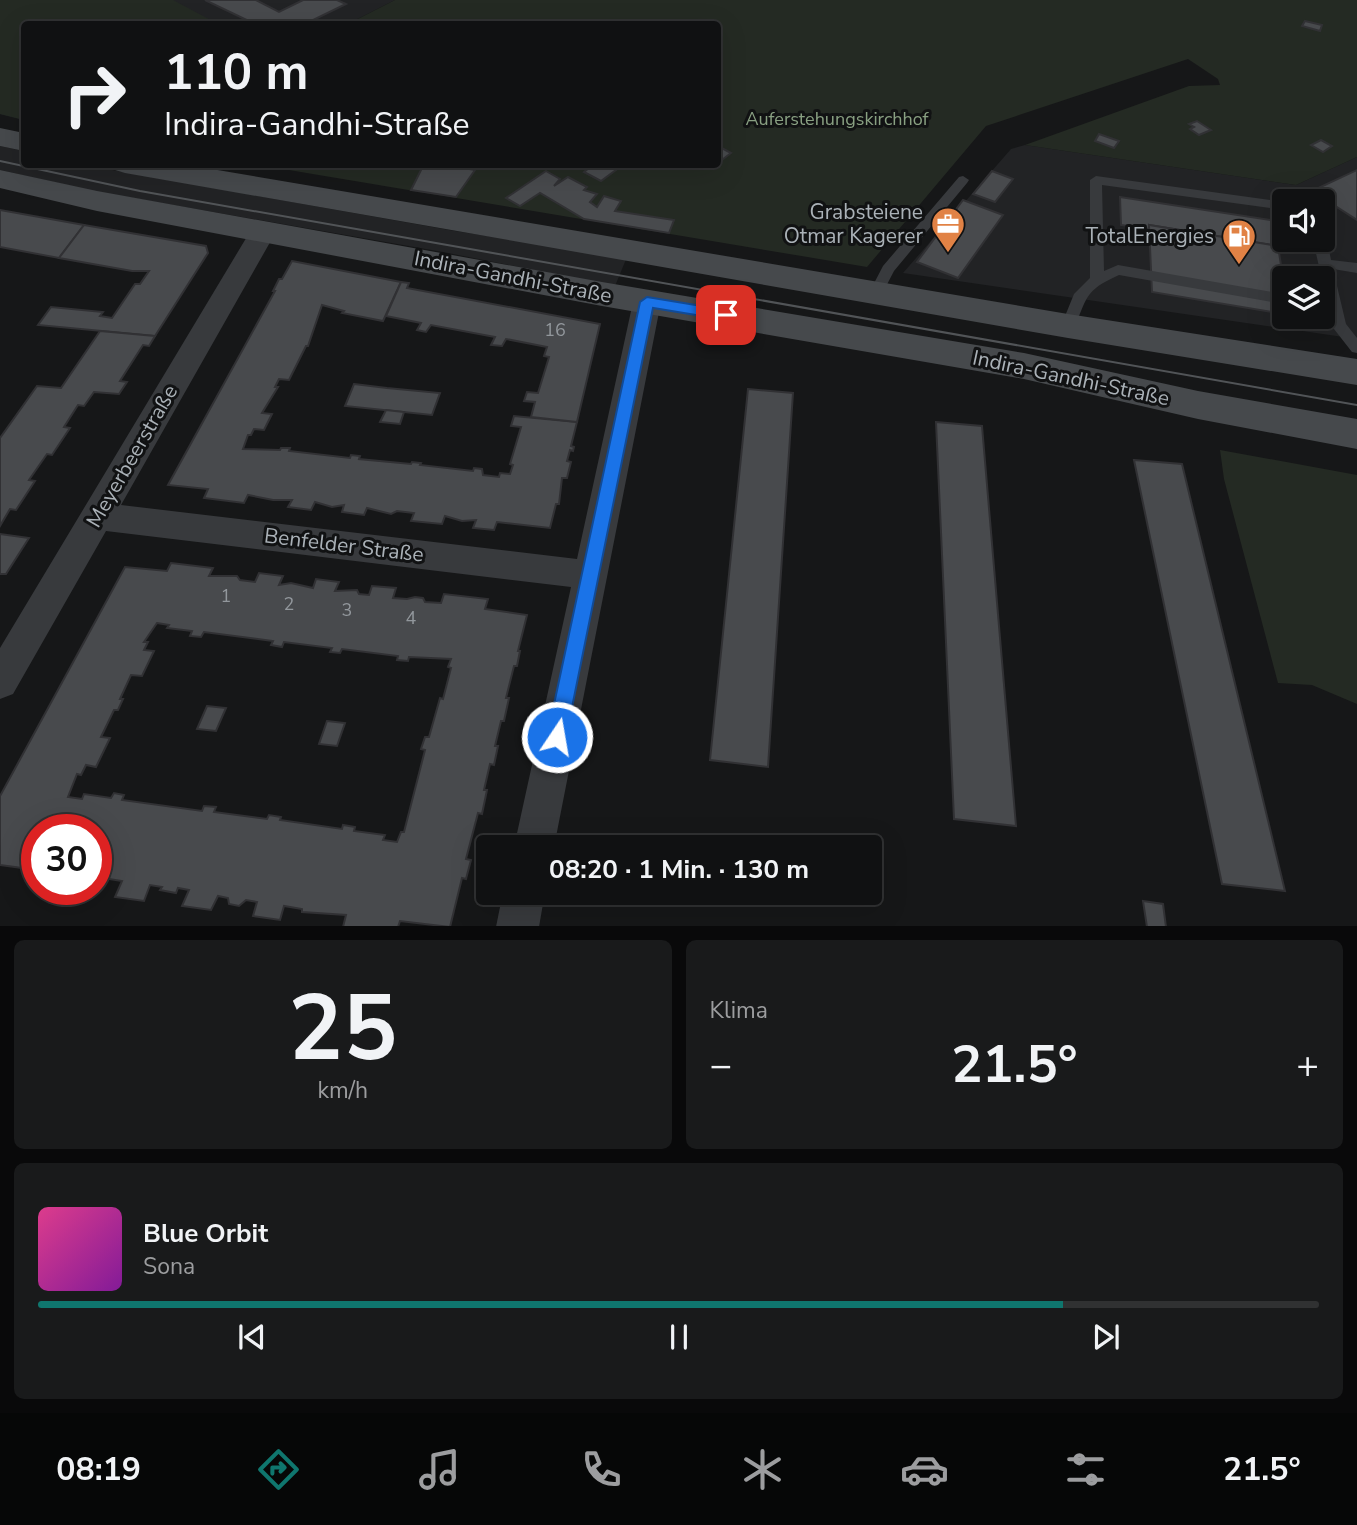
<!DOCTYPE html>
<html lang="de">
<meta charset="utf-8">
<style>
body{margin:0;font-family:"Nunito Sans",sans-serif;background:#191a1b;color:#f1f3f6;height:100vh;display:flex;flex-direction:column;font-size:26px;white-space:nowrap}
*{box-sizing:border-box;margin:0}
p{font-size:23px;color:#9c9d9f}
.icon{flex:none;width:38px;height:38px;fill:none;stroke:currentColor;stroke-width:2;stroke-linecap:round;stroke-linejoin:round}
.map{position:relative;height:926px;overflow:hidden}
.panel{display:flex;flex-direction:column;gap:14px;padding:14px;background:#09090a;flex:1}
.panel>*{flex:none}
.guide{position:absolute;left:21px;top:21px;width:700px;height:147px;border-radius:7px;box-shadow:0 7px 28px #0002,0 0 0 2px #303132;background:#101112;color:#f1f3f6;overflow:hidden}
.buttons{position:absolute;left:1272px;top:189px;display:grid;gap:14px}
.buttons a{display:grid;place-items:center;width:63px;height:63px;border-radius:7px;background:#101112;box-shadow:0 7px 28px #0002,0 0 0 2px #303132;font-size:35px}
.speed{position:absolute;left:21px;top:814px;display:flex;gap:14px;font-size:35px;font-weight:700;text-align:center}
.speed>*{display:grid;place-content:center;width:91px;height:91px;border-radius:50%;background:#101112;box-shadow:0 7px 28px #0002,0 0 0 2px #303132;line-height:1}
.speed .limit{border:10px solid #d22;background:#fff;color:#111}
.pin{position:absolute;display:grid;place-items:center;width:60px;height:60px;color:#fff;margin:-30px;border-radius:14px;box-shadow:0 4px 10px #0006}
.me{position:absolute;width:77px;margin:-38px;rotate:12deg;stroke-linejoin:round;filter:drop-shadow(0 0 5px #0008)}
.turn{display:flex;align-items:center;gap:24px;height:147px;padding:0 28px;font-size:32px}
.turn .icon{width:91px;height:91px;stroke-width:2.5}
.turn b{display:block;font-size:49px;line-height:60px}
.big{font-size:52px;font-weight:700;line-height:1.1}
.panel .card{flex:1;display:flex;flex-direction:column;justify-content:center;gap:10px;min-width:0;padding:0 24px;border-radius:10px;background:#191a1b}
.panel .dial{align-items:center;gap:0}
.dial b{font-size:91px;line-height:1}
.song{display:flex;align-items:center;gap:21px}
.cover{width:84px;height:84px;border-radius:10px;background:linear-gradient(135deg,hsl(330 70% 55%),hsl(290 70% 35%))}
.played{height:7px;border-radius:4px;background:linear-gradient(90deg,#0f766e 80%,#303132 80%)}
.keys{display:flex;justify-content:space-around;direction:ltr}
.heat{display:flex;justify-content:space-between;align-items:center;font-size:38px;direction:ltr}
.panel .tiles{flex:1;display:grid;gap:14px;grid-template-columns:1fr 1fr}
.card:last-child{grid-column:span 2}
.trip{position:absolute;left:476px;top:835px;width:406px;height:70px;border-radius:7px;background:#101112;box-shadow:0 7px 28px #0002,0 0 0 2px #303132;font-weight:700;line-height:70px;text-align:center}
.tab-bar{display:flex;height:112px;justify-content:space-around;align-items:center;background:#060707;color:#9c9d9f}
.tab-bar .icon{width:49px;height:49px}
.tab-bar .active{color:#0f766e}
.tab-bar b{font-size:32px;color:#f1f3f6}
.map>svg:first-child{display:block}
.built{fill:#222325;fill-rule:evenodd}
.green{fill:#242a23}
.building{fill:#484a4d;stroke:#313134;stroke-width:2;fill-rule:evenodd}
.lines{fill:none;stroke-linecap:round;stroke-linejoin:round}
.lane{fill:#383a3d;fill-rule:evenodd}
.street{fill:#383a3d;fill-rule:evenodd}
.secondary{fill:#46494c;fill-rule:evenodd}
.tram{stroke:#515457;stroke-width:2}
.route{fill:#1a73e8;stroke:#114b97;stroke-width:2}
.labels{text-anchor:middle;stroke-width:6;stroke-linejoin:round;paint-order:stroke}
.far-park-label{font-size:18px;fill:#89a082;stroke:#111213}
.number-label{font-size:18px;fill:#92979c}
.poi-label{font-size:21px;fill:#aab1b7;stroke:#111213;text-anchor:end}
.street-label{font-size:21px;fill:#aab1b7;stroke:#111213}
</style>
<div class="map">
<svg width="1357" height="927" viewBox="0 0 1357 927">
<rect width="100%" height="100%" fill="#161718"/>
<g class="built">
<polygon points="0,0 395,0 348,24 24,24 24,120 0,114"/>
<path d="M1025 145 1296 185 1357 157V339L903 273 1011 149ZM1284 201H1323V240H1284ZM1284 278H1323V317H1284Z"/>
<polygon points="0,146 24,151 24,164 84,165 455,231 627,257 615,286 443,252 93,191 0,170"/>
</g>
<g class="green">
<polygon points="0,0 173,0 218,24 24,24 24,120 0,114"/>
<polygon points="395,0 1357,0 1357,157 1296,185 1025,145 1189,86 1220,85 1218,79 1188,59 986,126 867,267 259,165 718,164 718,24 348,24"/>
<polygon points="1220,450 1357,475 1357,704 1312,685 1278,683 1224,479"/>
</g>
<g class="building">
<polygon points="205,0 256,0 279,12 303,0 337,0 346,4 305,24 255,24"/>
<polygon points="1305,21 1322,25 1320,31 1302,26"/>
<polygon points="1197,121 1211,130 1199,135 1190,129 1194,127 1189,124"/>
<polygon points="1099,134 1119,141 1114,148 1095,141"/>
<polygon points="1321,140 1332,146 1323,152 1311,145"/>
<polygon points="718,146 731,153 718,163"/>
<polygon points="424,164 442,164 475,170 456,197 411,190"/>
<polygon points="594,164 624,164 601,181 584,172"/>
<polygon points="1357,170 1357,220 1312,191"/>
<polygon points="546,171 560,179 554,186 568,177 587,187 584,190 597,194 590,202 597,207 604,196 621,201 615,211 674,220 669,233 584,219 540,193 520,206 506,198"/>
<polygon points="992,171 1013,179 995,202 973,194"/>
<polygon points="1120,197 1284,222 1284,240 1290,240 1292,252 1279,250 1278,246 1149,225 1149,229 1121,225"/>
<polygon points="963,200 1003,215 958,278 917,262"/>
<polygon points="0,210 84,225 59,258 0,247"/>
<polygon points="84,225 206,246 208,253 155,336 38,325 51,307 103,312 100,316 112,318 135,284 140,284 149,271 132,271 59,258"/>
<polygon points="1149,225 1278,246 1284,284 1284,314 1152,292"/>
<polygon points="292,261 401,282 383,321 342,313 344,311 322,305 308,346 306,346 289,380 279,379 275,387 278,387 262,413 272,414 264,430 254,429 251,435 248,435 243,449 280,450 281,448 290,448 289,451 350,458 351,455 360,456 359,459 411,464 412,462 421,463 420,465 473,471 474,468 482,469 483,475 499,477 500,473 510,474 513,465 510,464 521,427 511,426 514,416 577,422 571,446 574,447 573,451 570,450 567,461 571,462 567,478 562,478 559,504 556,504 550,528 497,522 494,530 473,528 476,520 462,521 445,516 442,524 411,521 414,513 397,511 391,514 367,508 364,515 342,512 344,505 332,507 315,502 311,510 288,507 292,500 273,500 248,495 244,503 204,498 208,489 168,485 275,291 273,291 279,279 282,279"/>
<polygon points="401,282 409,283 407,288 600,324 577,422 531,417 535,402 524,401 527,392 538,393 549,357 544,356 547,347 506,339 502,346 491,345 495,337 431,325 426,332 417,330 421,323 386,316"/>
<polygon points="100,331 155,336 149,346 143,345 120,381 127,382 119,394 94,392 84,406 78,405 64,427 70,428 52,455 47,454 29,480 35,481 16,510 10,509 0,526 0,438 37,386 61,388"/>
<polygon points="354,384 387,388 440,393 432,415 345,406"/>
<polygon points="748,389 793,393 768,767 710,760"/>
<polygon points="386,410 404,412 400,424 380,422"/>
<polygon points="936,422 982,426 1016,826 954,819"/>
<polygon points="1134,460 1182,464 1285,891 1222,884"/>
<polygon points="0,534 29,538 6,574 0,574"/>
<path d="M171 563 213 568 209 576H237L240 580 255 582 259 573 283 576 279 585 291 583 313 588 316 579 339 582 335 591 357 590 359 594 369 595 372 586 396 588 393 598 407 599 415 597 423 598 425 602 441 603 444 594 488 599 485 609 527 615 518 651H520L517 666H514L506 698H509L504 721H501L495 746H498L494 765 490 764 484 790H487L482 814 478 813 466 859 471 860 466 879 462 878 450 927 400 921 398 927H343L346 915 302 912V909L284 906 280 920 253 916 257 902 246 900 239 906 229 904 228 898 218 896 211 910 182 906 189 890 178 888 176 893 160 890 162 887 150 885 144 901 115 897 122 881 103 878 101 882H96V830H37V870L0 865V796L125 567 167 571ZM157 623 169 625 167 628 192 631 190 636 201 637 204 632 273 641 271 645 282 647 284 642 332 648 330 652 340 653 342 649 398 656 397 660 408 661 409 657 451 659 448 667 451 668 443 699 440 698 429 737H425L421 749 425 750 404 832H401L397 842 383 840 385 835 354 831 355 827 343 825 342 829 280 820 281 817 269 815 267 819 214 812 216 807 204 806 202 811 122 800 124 795 114 793 111 798 84 794 82 799 68 797 77 774 81 775 86 765 96 767 110 738 101 737 114 710H118L123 699H120L131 675 142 676 154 651 144 650 148 642H144Z"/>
<polygon points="207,706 226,708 216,731 197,729"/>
<polygon points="327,721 345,723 337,746 319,744"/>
<polygon points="1143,901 1163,904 1166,927 1147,927"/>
</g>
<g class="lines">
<g class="lane">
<polygon points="963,176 969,180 967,183 894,271 881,296 871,296 869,293 883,266 959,177"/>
<path d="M1096 176 1284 202V210L1102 185 1104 271 1118 265 1284 294V304L1119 275C1083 291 1088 298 1073 330H1063L1061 326 1074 294 1090 278V180Z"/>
<polygon points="1323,237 1327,240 1331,260 1357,263 1357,273 1333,269 1346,324 1357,338 1357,353 1352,352 1334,329 1318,317 1323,317 1323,309 1329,311 1313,240 1323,240"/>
</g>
<g class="street">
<polygon points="264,222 273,224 277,230 121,505 577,559 633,302 637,295 647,292 657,295 661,302 554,847 514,847 571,587 106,531 13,694 0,699 0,648 251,230 255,224"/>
<polygon points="503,892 545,892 539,927 496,927"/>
</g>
<g class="secondary">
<polygon points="0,128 24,133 24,151 0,146"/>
<polygon points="111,164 182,164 1068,314 1357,359 1357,385 1068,338 125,173 115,170"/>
<polygon points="0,170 97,191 602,282 1024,353 1198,391 1357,419 1357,449 1198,419 1024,379 602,306 97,211 0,188"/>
</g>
<polyline class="tram" points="0,161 140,191 1357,405"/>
</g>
<polygon class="route" points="647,297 726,310 733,315 726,320 653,308 566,737 564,744 557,747 550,744 547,737 640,302"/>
<defs>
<g id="office-pin" transform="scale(1.75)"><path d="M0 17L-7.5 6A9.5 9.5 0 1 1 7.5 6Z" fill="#e18245" stroke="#111213"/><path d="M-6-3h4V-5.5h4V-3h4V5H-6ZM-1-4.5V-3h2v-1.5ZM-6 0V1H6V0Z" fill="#fff"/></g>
<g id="fuel-pin" transform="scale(1.75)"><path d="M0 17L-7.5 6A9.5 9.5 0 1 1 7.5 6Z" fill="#e18245" stroke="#111213"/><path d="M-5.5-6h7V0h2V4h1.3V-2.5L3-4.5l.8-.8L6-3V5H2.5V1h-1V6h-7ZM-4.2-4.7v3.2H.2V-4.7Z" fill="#fff"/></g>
</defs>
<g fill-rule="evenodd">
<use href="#office-pin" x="948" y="224"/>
<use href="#fuel-pin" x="1239" y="236"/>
</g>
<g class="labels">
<g class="far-park-label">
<text x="837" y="125">Auferstehungskirchhof</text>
</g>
<g class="number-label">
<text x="555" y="336">16</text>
<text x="226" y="602">1</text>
<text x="289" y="610">2</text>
<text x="347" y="616">3</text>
<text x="411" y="624">4</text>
</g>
<g class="poi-label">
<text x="923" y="219">Grabsteiene<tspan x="923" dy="24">Otmar Kagerer</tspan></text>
<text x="1214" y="243">TotalEnergies</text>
</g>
<g class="street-label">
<text transform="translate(513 277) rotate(11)" y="7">Indira-Gandhi-Straße</text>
<text transform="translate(1071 378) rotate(12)" y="7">Indira-Gandhi-Straße</text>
<text transform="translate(132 456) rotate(-60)" y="7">Meyerbeerstraße</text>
<text transform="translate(344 545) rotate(7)" y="7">Benfelder Straße</text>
</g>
</g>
</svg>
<div class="buttons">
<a><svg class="icon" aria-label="sound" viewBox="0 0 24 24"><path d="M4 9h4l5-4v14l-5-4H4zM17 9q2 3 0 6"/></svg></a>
<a><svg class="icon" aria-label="layers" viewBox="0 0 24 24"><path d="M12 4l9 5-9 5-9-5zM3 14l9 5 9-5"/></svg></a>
</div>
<div class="speed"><div class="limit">30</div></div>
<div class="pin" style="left:726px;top:315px;background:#d93025"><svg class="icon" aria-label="arrive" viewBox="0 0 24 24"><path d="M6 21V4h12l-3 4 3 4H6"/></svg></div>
<svg class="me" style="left:557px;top:737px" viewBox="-20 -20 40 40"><circle r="17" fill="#1a73e8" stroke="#fff" stroke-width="3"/><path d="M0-11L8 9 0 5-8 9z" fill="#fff"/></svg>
<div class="trip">08:20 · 1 Min. · 130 m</div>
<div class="guide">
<div class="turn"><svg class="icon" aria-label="right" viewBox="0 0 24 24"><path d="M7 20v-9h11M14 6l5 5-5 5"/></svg><div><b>110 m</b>Indira-Gandhi-Straße</div></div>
</div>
</div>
<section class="panel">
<div class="tiles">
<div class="card dial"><b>25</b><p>km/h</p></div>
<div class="card"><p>Klima</p>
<div class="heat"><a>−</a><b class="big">21.5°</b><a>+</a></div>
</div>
<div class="card">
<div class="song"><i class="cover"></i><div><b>Blue Orbit</b><p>Sona</p></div></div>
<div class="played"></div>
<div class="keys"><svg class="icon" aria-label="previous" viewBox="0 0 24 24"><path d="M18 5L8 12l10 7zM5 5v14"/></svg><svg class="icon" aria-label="pause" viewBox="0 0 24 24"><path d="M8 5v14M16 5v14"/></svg><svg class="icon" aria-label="next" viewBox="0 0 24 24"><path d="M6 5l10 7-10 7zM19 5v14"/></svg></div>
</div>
</div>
</section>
<nav class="tab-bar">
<b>08:19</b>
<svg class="icon active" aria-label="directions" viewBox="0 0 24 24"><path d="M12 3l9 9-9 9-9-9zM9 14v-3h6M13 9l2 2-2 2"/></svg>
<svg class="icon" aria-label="music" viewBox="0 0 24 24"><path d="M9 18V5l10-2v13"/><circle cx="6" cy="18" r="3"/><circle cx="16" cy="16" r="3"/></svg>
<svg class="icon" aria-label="phone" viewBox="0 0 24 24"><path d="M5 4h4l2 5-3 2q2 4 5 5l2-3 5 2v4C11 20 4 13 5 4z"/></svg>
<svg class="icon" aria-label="climate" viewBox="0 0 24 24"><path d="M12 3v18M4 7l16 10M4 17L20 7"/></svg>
<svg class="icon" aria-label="car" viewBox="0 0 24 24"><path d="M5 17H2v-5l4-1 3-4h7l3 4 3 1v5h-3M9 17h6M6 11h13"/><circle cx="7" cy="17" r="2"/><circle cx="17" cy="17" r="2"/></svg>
<svg class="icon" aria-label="filters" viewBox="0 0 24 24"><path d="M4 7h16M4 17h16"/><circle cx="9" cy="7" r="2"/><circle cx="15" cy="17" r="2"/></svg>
<b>21.5°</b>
</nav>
